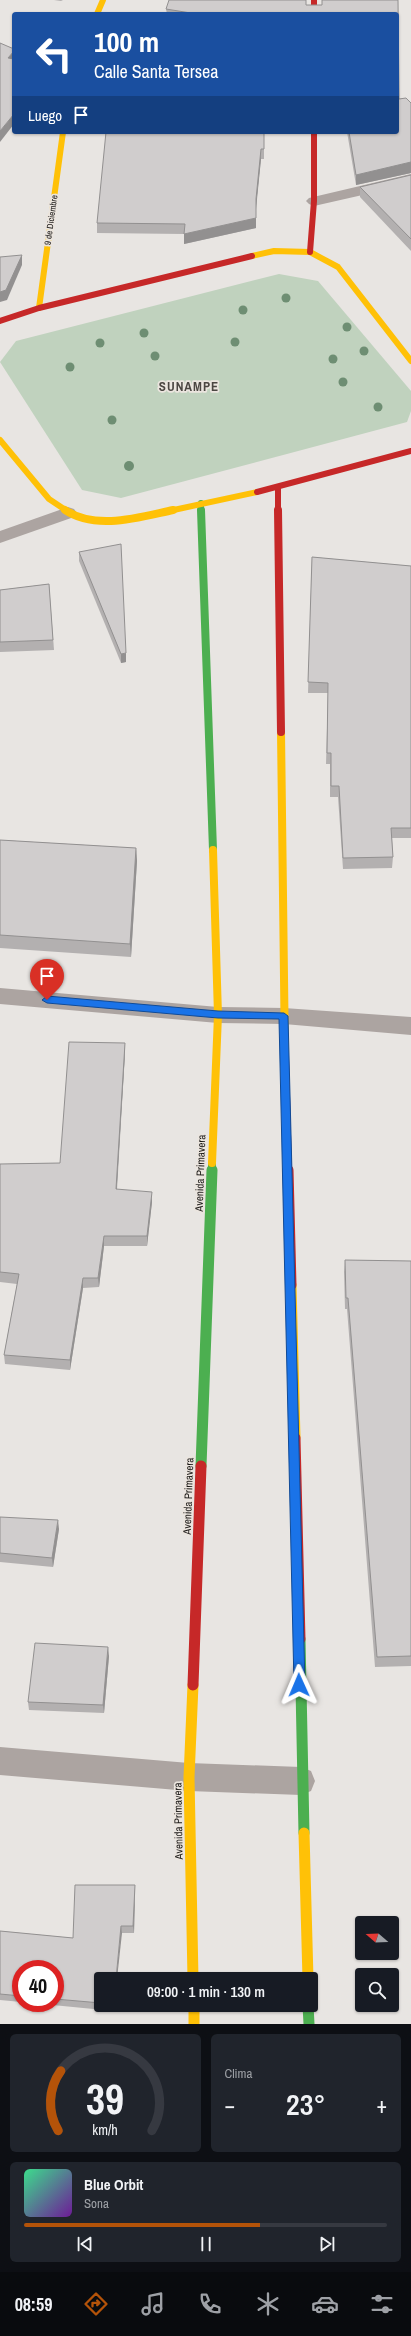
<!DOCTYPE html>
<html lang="es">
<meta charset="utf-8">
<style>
body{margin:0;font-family:"Archivo Narrow",sans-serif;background:#20242c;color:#f1f3f6;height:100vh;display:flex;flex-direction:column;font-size:15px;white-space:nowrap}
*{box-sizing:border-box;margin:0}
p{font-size:13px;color:#9ea1a6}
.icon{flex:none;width:22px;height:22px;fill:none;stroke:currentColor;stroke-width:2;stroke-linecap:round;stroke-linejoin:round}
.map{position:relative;height:2024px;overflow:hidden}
.drawer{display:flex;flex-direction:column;gap:10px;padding:10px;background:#0d0f14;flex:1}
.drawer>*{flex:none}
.banner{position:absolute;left:12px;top:12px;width:387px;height:122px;border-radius:4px;box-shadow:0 1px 3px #0004;background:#1a4fa0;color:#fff;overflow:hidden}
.needle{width:26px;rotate:289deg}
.buttons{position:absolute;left:355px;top:1916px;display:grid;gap:8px}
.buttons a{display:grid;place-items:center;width:44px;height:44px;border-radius:4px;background:#171b24;box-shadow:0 1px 3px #0004;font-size:20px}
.speed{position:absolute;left:12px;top:1960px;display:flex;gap:8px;font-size:20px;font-weight:700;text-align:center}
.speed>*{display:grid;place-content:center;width:52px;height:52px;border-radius:50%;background:#171b24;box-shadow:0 1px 3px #0004;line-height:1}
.speed .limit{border:6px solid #d22;background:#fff;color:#111}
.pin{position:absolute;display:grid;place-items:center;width:34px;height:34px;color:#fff;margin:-41px -17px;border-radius:50% 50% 50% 0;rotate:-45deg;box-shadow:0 0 4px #0007}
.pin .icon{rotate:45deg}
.me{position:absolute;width:44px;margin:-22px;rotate:359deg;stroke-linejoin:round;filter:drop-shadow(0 0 3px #0008)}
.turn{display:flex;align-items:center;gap:14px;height:84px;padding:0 16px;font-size:18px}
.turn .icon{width:52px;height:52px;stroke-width:2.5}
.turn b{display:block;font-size:28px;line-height:34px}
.then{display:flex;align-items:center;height:38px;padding:0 16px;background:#0003;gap:8px;font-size:15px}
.big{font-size:30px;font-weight:600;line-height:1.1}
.drawer .tile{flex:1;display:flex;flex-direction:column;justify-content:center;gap:6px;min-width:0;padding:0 14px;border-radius:6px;background:#20242c}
.drawer .dial{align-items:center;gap:0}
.dial svg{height:104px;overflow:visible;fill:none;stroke:#363941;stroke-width:7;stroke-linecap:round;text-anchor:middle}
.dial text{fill:#f1f3f6;stroke:none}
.song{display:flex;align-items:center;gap:12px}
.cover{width:48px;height:48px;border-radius:6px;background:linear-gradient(135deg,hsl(150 70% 55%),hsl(280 70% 35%))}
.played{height:4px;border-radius:2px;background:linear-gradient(90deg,#b45309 65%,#363941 65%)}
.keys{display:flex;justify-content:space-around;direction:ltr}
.heat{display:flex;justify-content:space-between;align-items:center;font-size:22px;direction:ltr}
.drawer .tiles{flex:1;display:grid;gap:10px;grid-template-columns:1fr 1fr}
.tile:last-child{grid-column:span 2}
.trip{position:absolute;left:94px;top:1972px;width:224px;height:40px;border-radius:4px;background:#171b24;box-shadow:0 1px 3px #0004;font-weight:600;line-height:40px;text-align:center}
.tabs{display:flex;height:64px;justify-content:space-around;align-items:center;background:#090b0e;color:#9ea1a6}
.tabs .icon{width:28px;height:28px}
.tabs .active{color:#b45309}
.tabs b{font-size:18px;color:#f1f3f6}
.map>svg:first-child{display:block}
.green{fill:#c0d2be}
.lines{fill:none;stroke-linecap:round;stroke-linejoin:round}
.street{fill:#aca4a1;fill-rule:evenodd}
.fast-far2{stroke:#4caf50;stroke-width:6}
.fast-far1{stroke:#4caf50;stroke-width:8}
.fast{stroke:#4caf50;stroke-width:11}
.slow-far2{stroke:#ffc107;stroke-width:6}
.slow-far1{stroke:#ffc107;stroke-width:8}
.slow{stroke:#ffc107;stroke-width:11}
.jam-far2{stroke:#c62828;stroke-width:6}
.jam-far1{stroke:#c62828;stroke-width:8}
.jam{stroke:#c62828;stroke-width:11}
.tree{fill:#6e8e73}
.wall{fill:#b3b0b0}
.shaded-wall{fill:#929090}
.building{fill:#d0cdcd;stroke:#929090}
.route{fill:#1a73e8;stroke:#114b97}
.labels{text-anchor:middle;stroke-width:3.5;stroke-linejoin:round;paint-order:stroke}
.far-street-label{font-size:9px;fill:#1a1816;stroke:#ebe5df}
.street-label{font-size:11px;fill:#1a1816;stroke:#ebe5df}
.far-district-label{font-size:13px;font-weight:bold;letter-spacing:1px;fill:#4b4642;stroke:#ebe5df}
</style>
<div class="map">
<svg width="411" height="2024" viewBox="0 0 411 2024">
<rect width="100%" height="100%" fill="#e8e5e2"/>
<polygon class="green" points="279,274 318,281 411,391 411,411 407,422 121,498 82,490 0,362 16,341"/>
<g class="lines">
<g class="street">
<polygon points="411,174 411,184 314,206 309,204 306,201 309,198"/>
<polygon points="68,507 74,509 77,513 74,517 0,543 0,531"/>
<polygon points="0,988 218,1007 284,1008 411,1017 411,1035 284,1024 218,1023 0,1004"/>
<polygon points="0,1747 189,1763 301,1767 311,1771 315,1781 311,1791 301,1795 189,1791 0,1775"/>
</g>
<polyline class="fast-far2" points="201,503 201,511"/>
<g class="fast-far1">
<polyline points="201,510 213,850"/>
<polyline points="212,1171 212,1163"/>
</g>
<g class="fast">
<polyline points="201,1466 212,1170"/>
<polyline points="300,1639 304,1833"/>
<polyline points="308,2005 309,2024"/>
</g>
<g class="slow-far2">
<polyline points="97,14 103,0"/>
<polyline points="252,256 274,251 310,252 338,267 411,361"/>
<polyline points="39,308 63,132"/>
<polyline points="0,440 49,499 67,511"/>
<polyline points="169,511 257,492"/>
</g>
<g class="slow-far1">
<path d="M65 510C96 531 140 517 173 510"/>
<polyline points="281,732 285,1059"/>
<polyline points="212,1163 218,1015 213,850"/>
</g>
<g class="slow">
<polyline points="291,1285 295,1438"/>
<polyline points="193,1685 189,1777 193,1979"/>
<polyline points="304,1833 308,1979"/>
<polyline points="194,2005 194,2024"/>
</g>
<g class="jam-far2">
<polyline points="314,0 314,14"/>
<polyline points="310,252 314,201 314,132"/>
<polyline points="0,321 39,308 252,256"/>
<polyline points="278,488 278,511"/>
<polyline points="257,492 411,451"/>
</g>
<g class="jam-far1">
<polyline points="278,510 281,732"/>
<polyline points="285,1059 288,1171"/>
</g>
<g class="jam">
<polyline points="288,1170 291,1285"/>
<polyline points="295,1438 300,1639"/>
<polyline points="193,1685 201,1466"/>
</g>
</g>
<g class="tree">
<circle cx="286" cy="298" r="4.5"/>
<circle cx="243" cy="310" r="4.5"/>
<circle cx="347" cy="327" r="4.5"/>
<circle cx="144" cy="333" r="4.5"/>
<circle cx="235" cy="342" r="4.5"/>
<circle cx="100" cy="343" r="4.5"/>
<circle cx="364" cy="351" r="4.5"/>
<circle cx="155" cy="356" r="4.5"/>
<circle cx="333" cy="359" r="4.5"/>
<circle cx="70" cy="367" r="4.5"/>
<circle cx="343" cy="382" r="4.5"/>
<circle cx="378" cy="407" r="4.5"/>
<circle cx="112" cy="420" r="4.5"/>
<circle cx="129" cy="466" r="5"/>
</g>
<g class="wall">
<polygon points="54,0 63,0 61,1"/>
<polygon points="322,0 398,0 399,99 411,103 411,173 356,185 347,132 397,132 397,14 167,14 166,9 322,5"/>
<polygon points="264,132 264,159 261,159 256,206 256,228 184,244 184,234 97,233 97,223"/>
<polygon points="411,175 411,251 360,197 360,187"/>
<polygon points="79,552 126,662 121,663 79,561"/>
<polygon points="312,557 411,566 411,838 392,838 393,857 392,868 343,869 338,797 330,797 330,764 326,764 328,693 308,693"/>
<polygon points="49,584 54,650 0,652 0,590"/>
<polygon points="0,840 136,848 137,861 131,957 0,948"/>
<polygon points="125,1043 125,1053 117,1190 152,1202 147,1246 104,1246 99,1287 83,1288 70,1370 5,1364 4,1355 17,1284 0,1282 0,1164 60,1163"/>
<polygon points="345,1260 411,1261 411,1666 375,1667 347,1309 345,1309 344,1272"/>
<polygon points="0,1517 59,1529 53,1567 0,1562"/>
<polygon points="109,1656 104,1713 29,1710 28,1702"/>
<polygon points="135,1885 135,1892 134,1933 122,1933 101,1979 101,2005 114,2005 114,2011 32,2003 55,2003 55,1969 21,1969 21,2002 0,2000 0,1931 73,1938"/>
</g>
<g class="shaded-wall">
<polygon points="14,51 14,61 8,58"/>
<polygon points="14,114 14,124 0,142 0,131"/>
<polygon points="261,149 261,159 256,209 256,199"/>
<polygon points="411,162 411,173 356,185 356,175"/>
<polygon points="256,218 256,228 184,244 184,234"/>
<polygon points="22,255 22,265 7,300 0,302 0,292"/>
<polygon points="126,653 126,662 121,663 121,654"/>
<polygon points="136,848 137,861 131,957 130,944"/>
<polygon points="125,1043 125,1053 116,1200 116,1189"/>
<polygon points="152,1192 152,1202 147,1246 147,1236"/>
<polygon points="104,1236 104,1246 99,1287 98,1278"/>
<polygon points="83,1278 83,1288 70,1370 70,1360"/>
<polygon points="58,1520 59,1529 53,1567 52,1558"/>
<polygon points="108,1647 109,1656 104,1713 103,1705"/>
<polygon points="135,1885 135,1892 134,1933 133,1926"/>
<polygon points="121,1926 122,1933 117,1979 116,1979"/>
</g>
<g class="building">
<polygon points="169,0 306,0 306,5 322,5 322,0 398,0 399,99 406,98 411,103 411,162 356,175 349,132 397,132 397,14 197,14 166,9"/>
<polygon points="0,43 14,49 14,51 8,58 14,59 14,114 0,131"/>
<polygon points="106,132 264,132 264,149 261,149 256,199 256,218 184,234 185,224 97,223"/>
<polygon points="411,175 411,239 360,187"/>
<polygon points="22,255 6,290 0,292 0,257"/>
<polygon points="121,544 126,653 121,654 79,552"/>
<polygon points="312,557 411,566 411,828 391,828 393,857 343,858 339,786 331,786 331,753 327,753 328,683 308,682"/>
<polygon points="49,584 53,640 0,642 0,590"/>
<polygon points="0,840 136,848 130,944 0,935"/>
<polygon points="69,1042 125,1043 116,1189 152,1192 147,1236 104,1236 98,1278 83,1278 70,1360 4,1355 19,1274 0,1272 0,1164 60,1163"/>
<polygon points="345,1260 411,1261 411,1656 377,1657 348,1298 346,1298"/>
<polygon points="0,1517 58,1520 52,1558 0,1553"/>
<polygon points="35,1643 108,1647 103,1705 28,1702"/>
<polygon points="75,1885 135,1885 133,1926 121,1926 116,1979 101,1979 101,2003 55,1999 55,1969 21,1969 21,1996 0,1994 0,1931 73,1938"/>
</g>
<polygon class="route" points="47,996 218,1011 284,1013 288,1016 305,1685 299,1690 294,1685 279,1019 218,1018 47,1003 42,1000"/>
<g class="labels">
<g class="far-street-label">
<text transform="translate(51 220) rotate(-82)" y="3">9 de Diciembre</text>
</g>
<g class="street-label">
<text transform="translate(200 1173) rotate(-88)" y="4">Avenida Primavera</text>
<text transform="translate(188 1496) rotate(-88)" y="4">Avenida Primavera</text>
<text transform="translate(178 1821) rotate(-91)" y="4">Avenida Primavera</text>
</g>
<g class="far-district-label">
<text x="189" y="391">SUNAMPE</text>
</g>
</g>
</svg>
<div class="buttons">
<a><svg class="needle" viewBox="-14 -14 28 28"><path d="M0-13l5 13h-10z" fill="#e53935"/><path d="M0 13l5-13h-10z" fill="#9ea1a6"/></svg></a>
<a><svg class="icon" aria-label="search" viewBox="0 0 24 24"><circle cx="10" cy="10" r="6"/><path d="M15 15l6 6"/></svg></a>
</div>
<div class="speed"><div class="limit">40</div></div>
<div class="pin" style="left:47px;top:1000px;background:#d93025"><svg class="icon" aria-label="arrive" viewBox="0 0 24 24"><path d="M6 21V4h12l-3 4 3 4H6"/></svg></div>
<svg class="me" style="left:299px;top:1685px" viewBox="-20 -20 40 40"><path d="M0-17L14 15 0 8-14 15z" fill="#1a73e8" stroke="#fff" stroke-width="4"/></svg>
<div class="trip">09:00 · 1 min · 130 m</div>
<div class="banner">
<div class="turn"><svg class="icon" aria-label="left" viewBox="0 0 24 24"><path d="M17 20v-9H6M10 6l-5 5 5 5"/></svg><div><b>100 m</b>Calle Santa Tersea</div></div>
<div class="then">Luego<svg class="icon" aria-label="arrive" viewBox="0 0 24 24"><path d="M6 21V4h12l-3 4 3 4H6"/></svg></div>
</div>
</div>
<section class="drawer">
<div class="tiles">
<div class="tile dial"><svg viewBox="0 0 100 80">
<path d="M14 69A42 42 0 1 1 86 69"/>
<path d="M14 69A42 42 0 0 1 16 23" stroke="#b45309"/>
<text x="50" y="56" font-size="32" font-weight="700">39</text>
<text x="50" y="72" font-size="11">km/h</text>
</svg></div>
<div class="tile"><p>Clima</p>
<div class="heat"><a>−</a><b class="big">23°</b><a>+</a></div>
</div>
<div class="tile">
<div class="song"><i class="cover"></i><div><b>Blue Orbit</b><p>Sona</p></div></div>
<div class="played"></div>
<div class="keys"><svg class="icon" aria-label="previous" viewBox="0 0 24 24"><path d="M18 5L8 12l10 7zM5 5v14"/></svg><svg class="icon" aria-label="pause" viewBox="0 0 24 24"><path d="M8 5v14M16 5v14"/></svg><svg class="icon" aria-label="next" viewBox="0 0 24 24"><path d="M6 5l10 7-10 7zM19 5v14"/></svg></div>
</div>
</div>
</section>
<nav class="tabs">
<b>08:59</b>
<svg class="icon active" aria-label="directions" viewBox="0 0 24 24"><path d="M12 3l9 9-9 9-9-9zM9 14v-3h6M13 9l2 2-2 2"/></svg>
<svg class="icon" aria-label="music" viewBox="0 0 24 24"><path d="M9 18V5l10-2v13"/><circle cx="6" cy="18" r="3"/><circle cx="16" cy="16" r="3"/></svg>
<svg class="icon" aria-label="phone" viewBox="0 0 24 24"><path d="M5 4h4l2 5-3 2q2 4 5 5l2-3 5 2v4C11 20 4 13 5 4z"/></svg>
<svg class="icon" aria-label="climate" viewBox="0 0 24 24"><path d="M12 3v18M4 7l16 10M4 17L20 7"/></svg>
<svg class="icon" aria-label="car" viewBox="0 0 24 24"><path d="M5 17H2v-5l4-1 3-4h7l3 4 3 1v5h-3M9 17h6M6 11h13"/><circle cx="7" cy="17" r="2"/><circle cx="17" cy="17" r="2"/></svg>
<svg class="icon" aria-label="filters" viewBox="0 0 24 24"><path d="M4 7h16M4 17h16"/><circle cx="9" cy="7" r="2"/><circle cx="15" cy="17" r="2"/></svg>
</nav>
